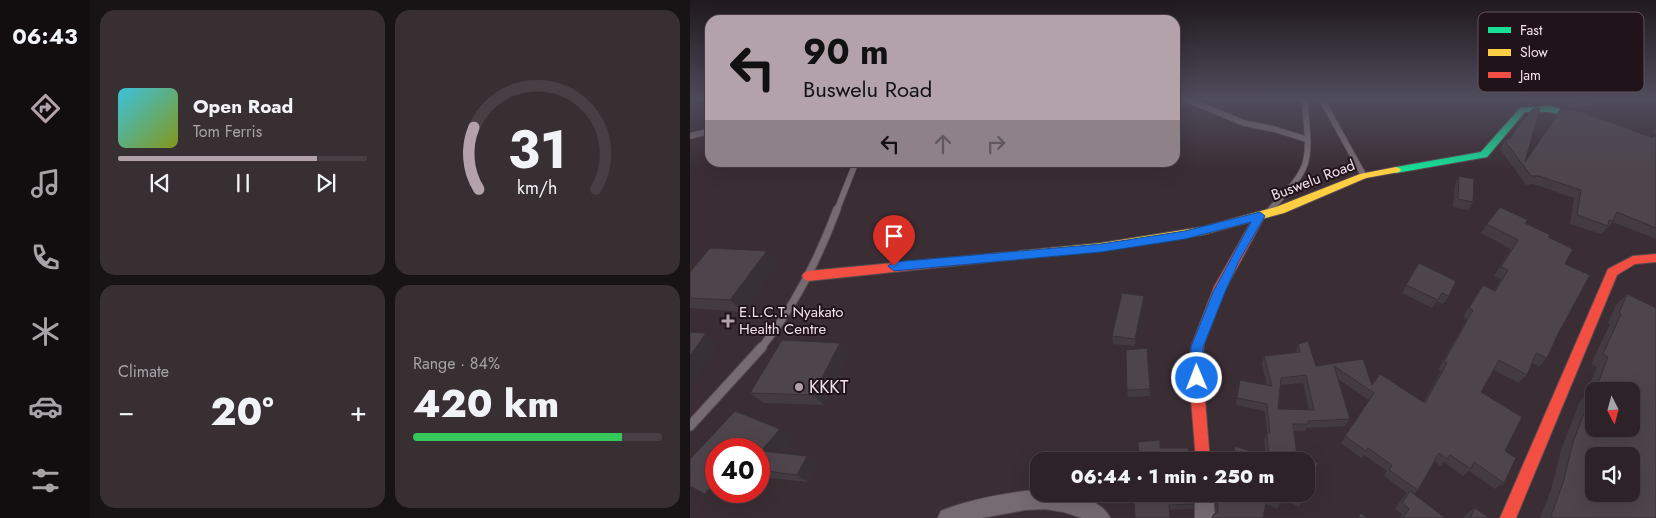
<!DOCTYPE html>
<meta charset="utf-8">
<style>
body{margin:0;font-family:Jost,sans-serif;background:#382f33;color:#f1f3f6;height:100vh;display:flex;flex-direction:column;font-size:19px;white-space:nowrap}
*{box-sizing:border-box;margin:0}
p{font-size:16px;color:#a6a4a7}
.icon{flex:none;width:28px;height:28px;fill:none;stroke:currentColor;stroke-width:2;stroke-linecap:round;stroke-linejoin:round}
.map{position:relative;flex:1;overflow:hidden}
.drawer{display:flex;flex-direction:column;gap:10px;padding:10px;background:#181315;width:600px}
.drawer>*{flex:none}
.top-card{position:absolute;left:15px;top:15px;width:475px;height:152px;border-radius:15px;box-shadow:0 5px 20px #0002,0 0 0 1px #483f44;background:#b3a2aa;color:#111;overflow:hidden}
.needle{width:32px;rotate:174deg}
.buttons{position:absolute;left:895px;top:382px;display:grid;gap:10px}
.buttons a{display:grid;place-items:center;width:55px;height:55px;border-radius:10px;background:#2c2227;box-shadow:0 5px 20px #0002,0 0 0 1px #483f44;font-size:25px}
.speed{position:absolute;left:15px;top:438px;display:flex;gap:10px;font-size:25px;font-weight:700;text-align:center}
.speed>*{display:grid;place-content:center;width:65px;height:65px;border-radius:50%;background:#2c2227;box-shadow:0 5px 20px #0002,0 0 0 1px #483f44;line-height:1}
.speed .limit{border:8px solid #d22;background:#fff;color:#111}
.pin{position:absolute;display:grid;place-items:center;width:42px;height:42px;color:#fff;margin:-51px -21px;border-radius:50% 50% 50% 0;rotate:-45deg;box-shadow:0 0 5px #0007}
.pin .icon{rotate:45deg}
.me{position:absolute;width:55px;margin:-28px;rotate:359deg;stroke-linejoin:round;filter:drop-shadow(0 0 4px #0008)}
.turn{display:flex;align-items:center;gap:18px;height:105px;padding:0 15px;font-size:22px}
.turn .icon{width:65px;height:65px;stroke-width:2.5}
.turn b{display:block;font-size:35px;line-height:42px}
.lanes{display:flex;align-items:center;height:48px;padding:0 15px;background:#0003;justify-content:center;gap:25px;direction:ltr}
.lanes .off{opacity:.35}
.big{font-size:38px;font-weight:800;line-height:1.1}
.drawer .tile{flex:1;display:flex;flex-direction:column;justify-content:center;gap:8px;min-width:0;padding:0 18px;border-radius:15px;background:#382f33}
.drawer .dial{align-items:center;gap:0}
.dial svg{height:130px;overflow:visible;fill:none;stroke:#483f44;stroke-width:7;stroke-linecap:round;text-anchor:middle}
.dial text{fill:#f1f3f6;stroke:none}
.song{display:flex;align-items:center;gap:15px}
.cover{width:60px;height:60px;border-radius:8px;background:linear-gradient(135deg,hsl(190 70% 55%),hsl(70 70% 35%))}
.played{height:5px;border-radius:2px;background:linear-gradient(90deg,#b3a2aa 80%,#483f44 80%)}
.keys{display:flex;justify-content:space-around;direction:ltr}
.heat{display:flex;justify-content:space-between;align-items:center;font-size:28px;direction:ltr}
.charge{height:8px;border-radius:4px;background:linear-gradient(90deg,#34c759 84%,#483f44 0)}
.drawer .tiles{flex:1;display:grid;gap:10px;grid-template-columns:repeat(2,1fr)}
.trip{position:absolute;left:340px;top:452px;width:285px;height:50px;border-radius:15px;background:#2c2227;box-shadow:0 5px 20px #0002,0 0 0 1px #483f44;font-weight:800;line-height:50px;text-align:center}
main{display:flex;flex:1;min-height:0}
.tab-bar{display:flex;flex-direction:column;width:90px;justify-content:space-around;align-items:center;background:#120e10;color:#a6a4a7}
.tab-bar .icon{width:35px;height:35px}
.tab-bar .selected{color:#b3a2aa}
.tab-bar b{font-size:22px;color:#f1f3f6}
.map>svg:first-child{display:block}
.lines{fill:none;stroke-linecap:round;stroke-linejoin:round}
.lane-far2-casing{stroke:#584b51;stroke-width:7}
.lane-far1-casing{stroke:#584b51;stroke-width:9}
.lane-casing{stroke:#584b51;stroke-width:11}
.street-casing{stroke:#584b51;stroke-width:2}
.fast-casing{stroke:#584b51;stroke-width:2}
.slow-casing{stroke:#584b51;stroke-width:2}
.jam-casing{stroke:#584b51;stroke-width:2}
.lane-far2{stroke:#766b70;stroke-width:5.5}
.lane-far1{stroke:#766b70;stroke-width:7}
.lane{stroke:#766b70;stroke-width:9}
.street{fill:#766b70;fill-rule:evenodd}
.fast{fill:#16e098;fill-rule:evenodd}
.slow{fill:#ffcf43;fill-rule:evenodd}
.jam{fill:#f24e42;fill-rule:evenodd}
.wall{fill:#433b41;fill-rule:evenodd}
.shaded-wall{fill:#373035}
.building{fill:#4e454c;stroke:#373035;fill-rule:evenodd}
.route{fill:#1a73e8;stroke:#114b97}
.poi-dot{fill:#b3a2aa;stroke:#20141a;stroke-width:2}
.labels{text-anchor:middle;stroke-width:4;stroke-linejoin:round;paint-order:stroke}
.street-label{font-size:15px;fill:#f3e1e9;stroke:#20141a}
.poi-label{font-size:15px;fill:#f3e1e9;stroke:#20141a;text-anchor:start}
.near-poi-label{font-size:18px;fill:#f3e1e9;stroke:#20141a;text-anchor:start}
.key{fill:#20141a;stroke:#5f5258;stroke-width:1}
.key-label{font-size:14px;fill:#f3e1e9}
</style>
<main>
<nav class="tab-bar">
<b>06:43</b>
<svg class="icon selected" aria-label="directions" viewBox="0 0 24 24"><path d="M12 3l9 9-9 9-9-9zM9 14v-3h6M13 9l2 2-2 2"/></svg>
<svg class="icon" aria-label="music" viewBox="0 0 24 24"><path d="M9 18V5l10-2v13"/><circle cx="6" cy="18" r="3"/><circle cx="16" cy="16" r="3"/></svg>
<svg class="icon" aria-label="phone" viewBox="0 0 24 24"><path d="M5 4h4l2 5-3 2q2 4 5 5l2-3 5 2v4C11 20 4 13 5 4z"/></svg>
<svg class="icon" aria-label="climate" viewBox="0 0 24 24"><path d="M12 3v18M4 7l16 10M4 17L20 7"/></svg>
<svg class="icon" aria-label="car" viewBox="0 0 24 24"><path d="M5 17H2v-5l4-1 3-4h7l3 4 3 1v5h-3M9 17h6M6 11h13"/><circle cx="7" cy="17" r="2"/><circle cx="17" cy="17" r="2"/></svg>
<svg class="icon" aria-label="filters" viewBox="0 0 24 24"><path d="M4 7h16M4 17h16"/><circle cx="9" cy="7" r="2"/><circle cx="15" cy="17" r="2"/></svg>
</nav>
<section class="drawer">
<div class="tiles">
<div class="tile">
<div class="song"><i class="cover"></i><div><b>Open Road</b><p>Tom Ferris</p></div></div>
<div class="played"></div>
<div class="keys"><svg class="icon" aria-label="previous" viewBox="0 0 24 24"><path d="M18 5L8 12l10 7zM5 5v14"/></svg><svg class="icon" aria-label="pause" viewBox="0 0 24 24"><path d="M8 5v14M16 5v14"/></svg><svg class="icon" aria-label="next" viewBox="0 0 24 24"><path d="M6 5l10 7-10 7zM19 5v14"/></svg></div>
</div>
<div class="tile dial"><svg viewBox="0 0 100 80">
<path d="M14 69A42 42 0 1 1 86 69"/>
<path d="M14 69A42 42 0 0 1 11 31" stroke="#b3a2aa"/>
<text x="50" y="56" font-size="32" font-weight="700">31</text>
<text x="50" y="72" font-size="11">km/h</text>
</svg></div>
<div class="tile"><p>Climate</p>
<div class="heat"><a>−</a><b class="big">20°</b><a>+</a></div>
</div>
<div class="tile"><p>Range · 84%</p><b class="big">420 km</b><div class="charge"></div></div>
</div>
</section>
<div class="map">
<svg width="966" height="518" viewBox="0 0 966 518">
<rect width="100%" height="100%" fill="#3b2d34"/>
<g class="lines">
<g class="lane-far2-casing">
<g id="lane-far2">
<polyline points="493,98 554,123 584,129 616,139"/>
<polyline points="631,98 674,176"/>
<polyline points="0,136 20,131"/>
<polyline points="147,210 166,162"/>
<path d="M580 210C592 196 609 182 615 164 621 144 615 119 615 98"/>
</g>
</g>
<g class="lane-far1-casing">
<path id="lane-far1" d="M71 348C105 306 128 260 147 209"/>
</g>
<g class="lane-casing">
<polyline id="lane" points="0,426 72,347"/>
</g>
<g class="street-casing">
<g id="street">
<path d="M335 491H349V494C370 494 410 495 420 518H392L374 512 355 509 335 510 292 518H248L251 511C278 500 307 495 335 491Z"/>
<polygon points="505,494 523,494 525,518 505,518"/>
</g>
</g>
<g class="fast-casing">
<polygon id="fast" points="859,106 898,115 899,117 895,120 859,112 835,112 797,157 706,173 701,170 706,167 791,152 830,108"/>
</g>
<g class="slow-casing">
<polygon id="slow" points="706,167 709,168 711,170 709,172 676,178 594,213 512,235 411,251 309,261 305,260 303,257 305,254 309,253 411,243 512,227 586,207 670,174"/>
</g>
<g class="jam-casing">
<g id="jam">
<polygon points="570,212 575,216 536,288 514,344 512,362 520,461 506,461 498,362 502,344 524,287 566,213"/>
<polygon points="309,253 313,254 315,257 313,260 309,261 118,281 114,279 112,276 114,273 118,271"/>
<polygon points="966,254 966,262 945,264 927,275 826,518 810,518 918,269 943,256"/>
</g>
</g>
<use href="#lane-far2" class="lane-far2"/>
<use href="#lane-far1" class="lane-far1"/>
<use href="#lane" class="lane"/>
<use href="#street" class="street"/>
<use href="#fast" class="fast"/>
<use href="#slow" class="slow"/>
<use href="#jam" class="jam"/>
</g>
<g class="wall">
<polygon points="878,98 900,98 902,107 899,111 875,106"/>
<polygon points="966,128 966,133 963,132"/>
<polygon points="825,130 835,162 962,137 964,136 966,137 966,239 923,222 911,234 880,224 884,198 843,184 836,185 810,149 815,141 820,138"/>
<polygon points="769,176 783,202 778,210 763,207 765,185"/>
<path d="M835 223 858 237 875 264 868 334 857 358 849 366 842 363 837 375 828 383 804 370 791 392 815 451 814 483 805 489 779 471 773 476 754 462 750 466 744 461 728 490 724 494 755 518H710L712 514 705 509 713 497 717 493 694 476 697 471 674 455 671 458 651 443 679 400 648 379 660 419 655 426 616 428 615 431H604L607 455 622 483 619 489 542 458 576 456 574 440 577 433 575 411 546 405 548 388 577 386 572 364 574 356 606 353 608 344 626 366 673 359 682 385 734 402 751 371 748 370 777 319 773 317 793 285 804 291 811 279 804 276 821 249 791 233 797 224ZM613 383 619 410 588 409 591 385Z"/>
<polygon points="88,263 53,312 0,308 0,272"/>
<polygon points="729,263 759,296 753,304 747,301 742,308 712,293"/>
<path d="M937 294 966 518H850L861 490 871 450 890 401 894 398 907 367 901 364 920 324 918 323 926 305ZM904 391H941L904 429Z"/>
<polygon points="454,304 445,346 423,344 422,336"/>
<polygon points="150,343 160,354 134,405 74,403 60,393"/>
<polygon points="457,348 460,396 438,397 437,390"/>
<polygon points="90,429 102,438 90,453 117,456 129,464 119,482 70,477 69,478 69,449 26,491 40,491 32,501 0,487"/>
<polygon points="444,494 504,504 503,509 479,510"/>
<polygon points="526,494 614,494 612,502 609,507 591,500 587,509 576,504 526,513 525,497"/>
<polygon points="785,508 799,518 774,518 776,514"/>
</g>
<g class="shaded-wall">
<polygon points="77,251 88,263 53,312 40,300"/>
<polygon points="454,296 454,304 445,346 445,339"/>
<polygon points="16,333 30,344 0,389 0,356"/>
<polygon points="150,343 160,354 134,405 123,395"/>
<polygon points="90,429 102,438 84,459 71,451"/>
<polygon points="117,456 129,464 119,482 107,475"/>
<polygon points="26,481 26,491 40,491 32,501 15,494"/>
</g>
<g class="building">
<polygon points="879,98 900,98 905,99 902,107 877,102"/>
<polygon points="844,108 850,108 835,162 871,109 909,118 963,138 964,136 966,137 966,228 927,212 923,221 919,220 918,226 887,215 891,190 849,176 841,176 815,141 822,137 825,130"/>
<polygon points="769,176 784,179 783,202 768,199"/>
<path d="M810 207 838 220 835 223 860 235 858 237 883 249 875 264 900 275 868 334 857 358 846 353 837 375 809 360 791 392 832 417 815 451 826 458 814 483 784 462 781 469 760 455 757 459 749 453 728 490 699 470 702 465 678 448 676 451 655 436 684 393 644 366 660 419 618 421V424H603L607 455 628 463 622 483 618 481 616 487V461H534L536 456 542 458 545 446 579 457 577 433H580L577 404 547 398 550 380 582 386 574 356 610 352 608 344 618 341 626 366 673 359 682 385 690 374 735 403 757 363 754 362 783 310 779 308 793 285 805 291 818 270 811 267 828 240 797 224ZM616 375 624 410 588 409 591 378Z"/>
<polygon points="20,248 77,251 40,300 0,298 0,272"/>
<polygon points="729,263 766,281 759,296 752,293 748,300 716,285"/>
<polygon points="432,293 454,296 445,339 422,336"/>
<path d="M937 294 966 308V518H863L861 516 873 483 883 442 902 392 904 393V429H941V391H905L918 357 913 354 931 314 929 313ZM904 456H941V494H904Z"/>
<polygon points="0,332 16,333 0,356"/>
<polygon points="92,340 150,343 123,395 60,393"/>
<polygon points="457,348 460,389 437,390 436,350"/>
<polygon points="45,411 90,429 71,451 117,456 107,475 69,470 69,449 26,449 26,481 15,494 0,486 0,459"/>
<polygon points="470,440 470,448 498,448 499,456 508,457 509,461 449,461 448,442"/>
<polygon points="720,491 755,518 713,518 719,509 712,503"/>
<polygon points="444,494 504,494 504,504 479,505 480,518 445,518"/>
<polygon points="527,494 593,494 590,503 577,498 573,518 522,518 523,515 528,512"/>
<polygon points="593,494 614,494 612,502"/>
<polygon points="785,508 799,518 780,518"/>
<polygon points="671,513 677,518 668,518"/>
</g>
<linearGradient id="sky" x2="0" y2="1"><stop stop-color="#20191d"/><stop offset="0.58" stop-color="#4f4c5c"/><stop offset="1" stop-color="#4f4c5c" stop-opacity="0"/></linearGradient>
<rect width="966" height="170" fill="url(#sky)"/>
<polygon class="route" points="570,212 575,216 549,261 535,292 513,347 513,378 511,382 507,384 502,382 500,378 501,347 523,292 561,222 495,239 411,252 204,271 198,266 204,262 411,244 495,231"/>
<g class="poi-dot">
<path d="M35.5 313.5h5v5h5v5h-5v5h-5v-5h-5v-5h5z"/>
<circle cx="109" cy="387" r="5"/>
</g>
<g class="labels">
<g class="street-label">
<text transform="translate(623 180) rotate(-21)" y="5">Buswelu Road</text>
</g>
<g class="poi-label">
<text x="49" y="317">E.L.C.T. Nyakato<tspan x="49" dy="17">Health Centre</tspan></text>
</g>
<g class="near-poi-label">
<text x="119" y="393">KKKT</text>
</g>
</g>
<rect x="788" y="12" width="166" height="80" rx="8" class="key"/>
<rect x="798" y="27" width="23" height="6" fill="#16e098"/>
<rect x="798" y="49" width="23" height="7" fill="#ffcf43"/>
<rect x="798" y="72" width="23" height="6" fill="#f24e42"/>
<g class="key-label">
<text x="830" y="35">Fast</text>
<text x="830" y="57">Slow</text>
<text x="830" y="80">Jam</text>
</g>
</svg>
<div class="buttons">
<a><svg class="needle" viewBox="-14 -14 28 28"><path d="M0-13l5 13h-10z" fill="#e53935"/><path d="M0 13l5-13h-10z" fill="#a6a4a7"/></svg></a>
<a><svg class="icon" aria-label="sound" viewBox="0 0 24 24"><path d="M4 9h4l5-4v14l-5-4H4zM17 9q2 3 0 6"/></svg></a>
</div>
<div class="speed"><div class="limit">40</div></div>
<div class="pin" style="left:204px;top:266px;background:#d93025"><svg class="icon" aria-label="arrive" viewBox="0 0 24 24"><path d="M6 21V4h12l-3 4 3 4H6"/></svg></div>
<svg class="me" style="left:507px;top:378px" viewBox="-20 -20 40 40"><circle r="17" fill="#1a73e8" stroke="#fff" stroke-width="3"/><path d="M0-11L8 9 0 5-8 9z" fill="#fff"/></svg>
<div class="trip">06:44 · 1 min · 250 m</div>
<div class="top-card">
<div class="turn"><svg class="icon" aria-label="left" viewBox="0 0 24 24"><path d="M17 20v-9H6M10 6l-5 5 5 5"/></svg><div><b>90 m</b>Buswelu Road</div></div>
<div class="lanes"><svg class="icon" aria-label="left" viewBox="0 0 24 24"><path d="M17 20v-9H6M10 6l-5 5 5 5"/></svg><svg class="icon off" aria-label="ahead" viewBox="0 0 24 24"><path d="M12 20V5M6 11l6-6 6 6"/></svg><svg class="icon off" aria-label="right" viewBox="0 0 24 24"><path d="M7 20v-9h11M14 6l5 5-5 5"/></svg></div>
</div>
</div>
</main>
